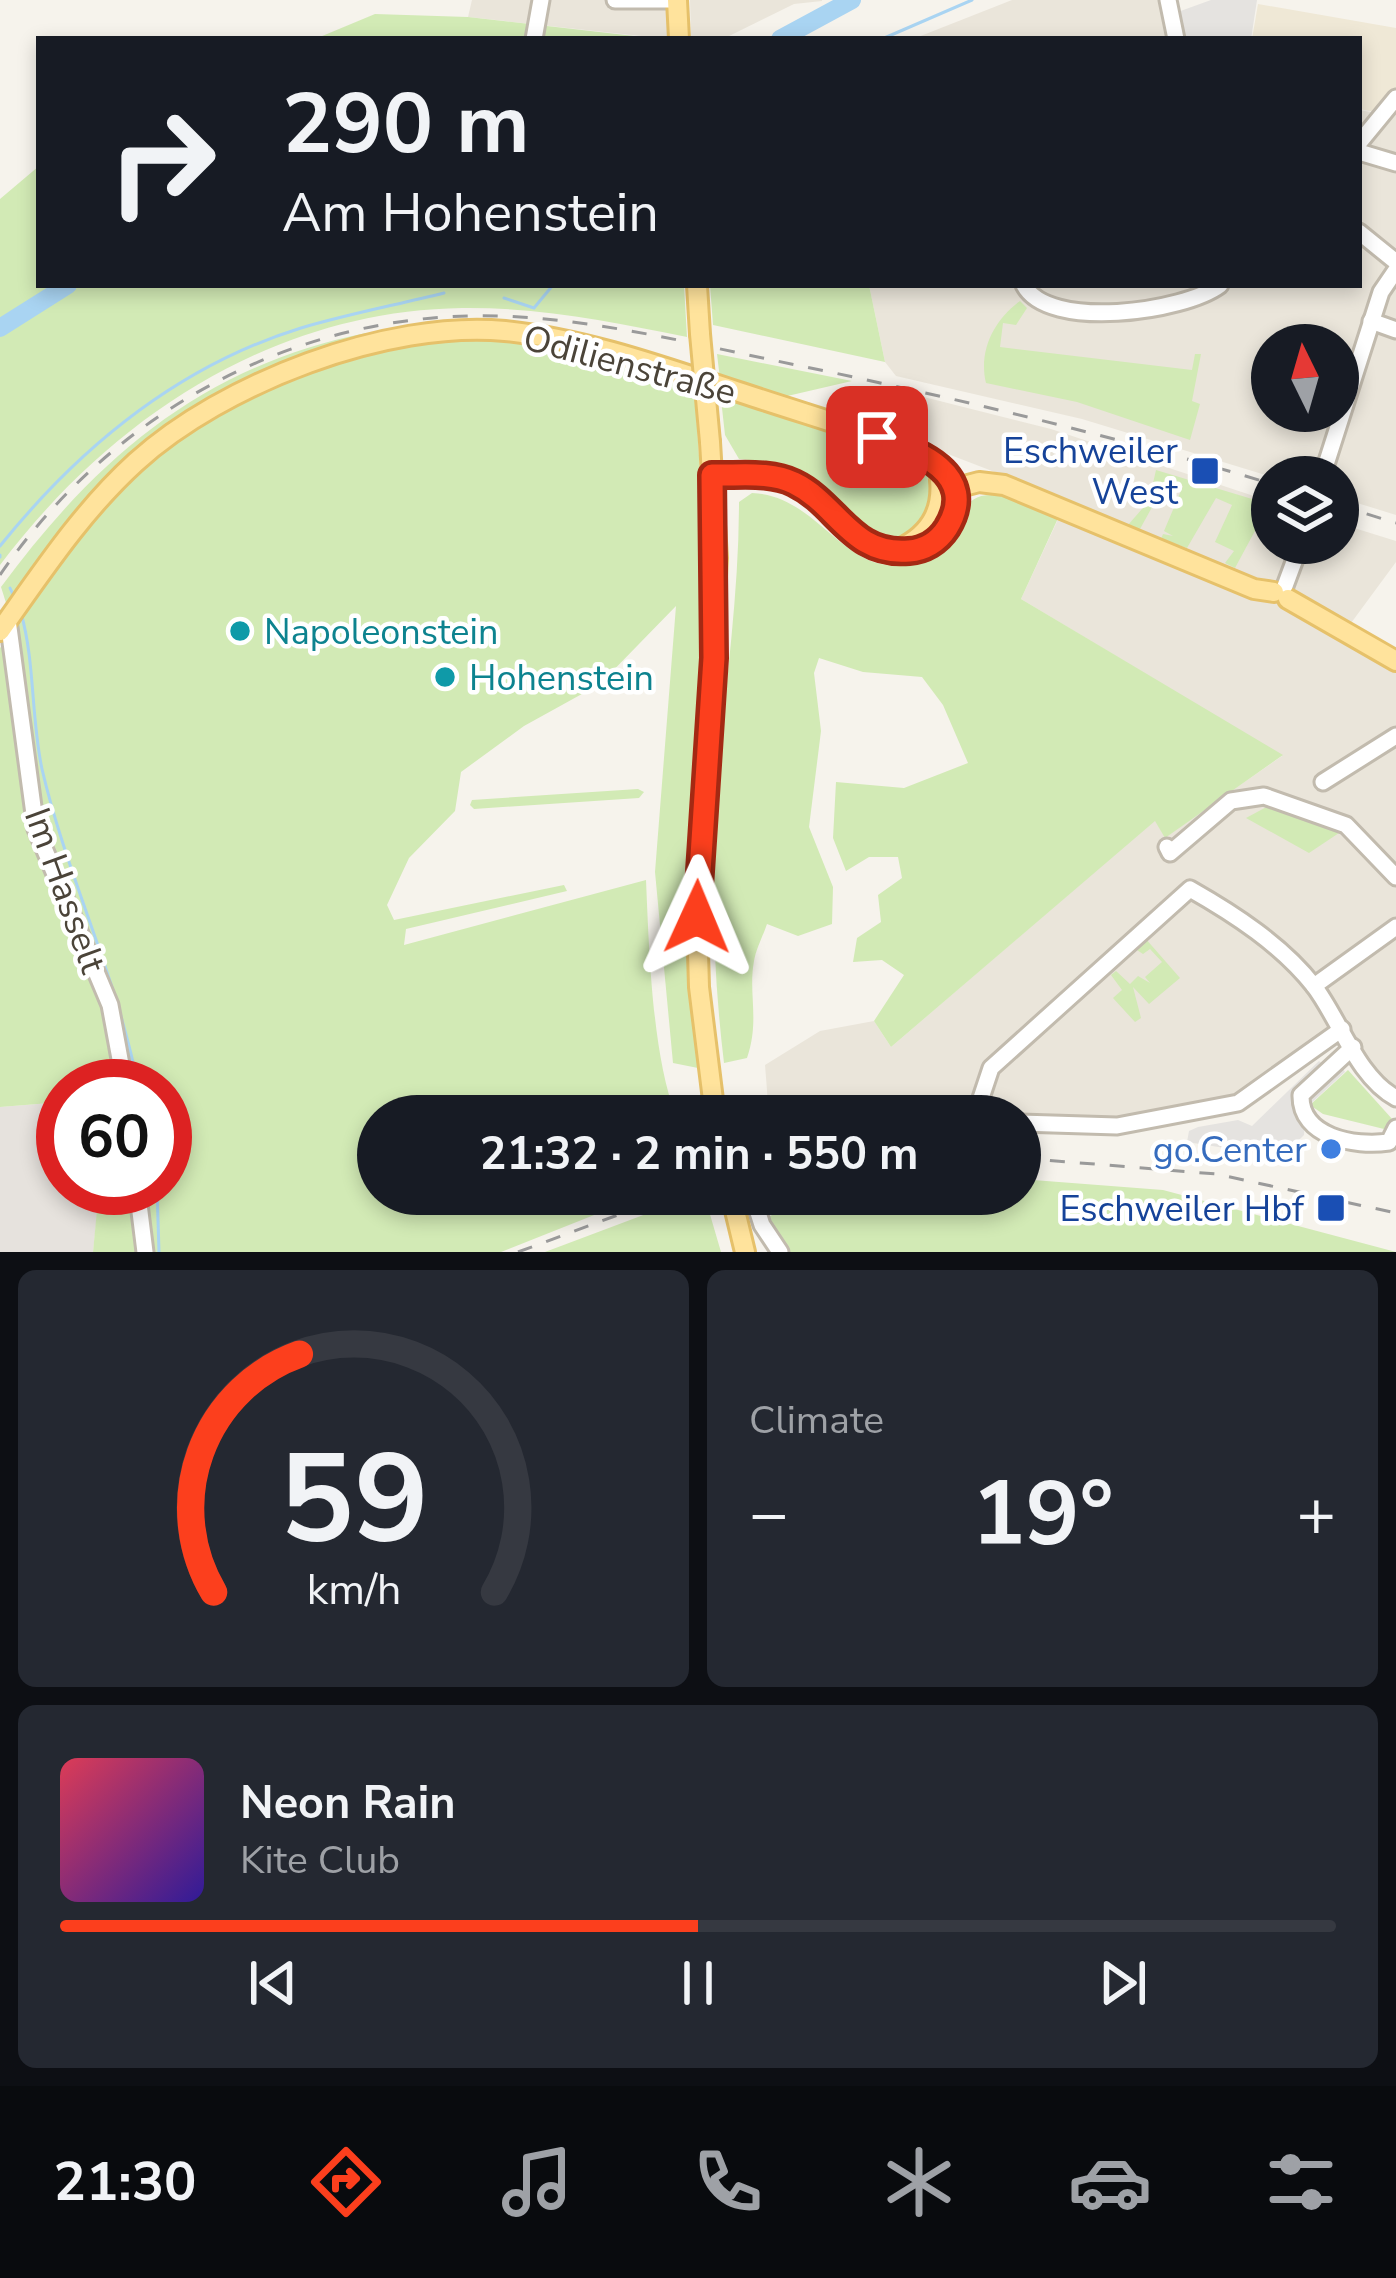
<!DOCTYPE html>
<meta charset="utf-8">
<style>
body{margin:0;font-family:"Nunito Sans",sans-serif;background:#242831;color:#f1f3f6;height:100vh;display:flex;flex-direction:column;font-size:45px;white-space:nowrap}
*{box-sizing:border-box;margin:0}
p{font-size:39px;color:#9ea1a6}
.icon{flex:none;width:66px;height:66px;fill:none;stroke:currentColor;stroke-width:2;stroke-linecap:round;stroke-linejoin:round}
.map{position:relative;height:1252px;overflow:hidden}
.panel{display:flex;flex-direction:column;gap:18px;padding:18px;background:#0d0f14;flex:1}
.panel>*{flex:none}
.top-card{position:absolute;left:36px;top:36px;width:1326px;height:252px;border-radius:0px;box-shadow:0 6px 18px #0003;background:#171b24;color:#f1f3f6;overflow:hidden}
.needle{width:78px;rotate:355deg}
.controls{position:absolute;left:1251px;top:324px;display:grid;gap:24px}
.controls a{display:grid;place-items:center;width:108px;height:108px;border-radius:50%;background:#171b24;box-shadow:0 6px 18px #0003;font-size:60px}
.speed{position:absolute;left:36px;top:1059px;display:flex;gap:24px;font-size:60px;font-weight:700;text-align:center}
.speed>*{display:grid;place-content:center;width:156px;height:156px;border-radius:50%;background:#171b24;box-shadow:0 6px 18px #0003;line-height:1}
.speed .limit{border:18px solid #d22;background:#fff;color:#111}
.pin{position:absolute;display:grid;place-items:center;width:102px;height:102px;color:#fff;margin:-51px;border-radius:24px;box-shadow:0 6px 18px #0006}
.me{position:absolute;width:132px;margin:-66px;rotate:1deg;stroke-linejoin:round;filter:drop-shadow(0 0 9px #0008)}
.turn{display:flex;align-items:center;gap:42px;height:252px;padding:0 48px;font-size:54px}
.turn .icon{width:156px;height:156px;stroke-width:2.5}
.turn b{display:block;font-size:84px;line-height:102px}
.big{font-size:90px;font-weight:700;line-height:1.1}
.panel .tile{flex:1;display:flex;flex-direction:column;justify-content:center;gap:18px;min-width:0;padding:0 42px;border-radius:18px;background:#242831}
.panel .dial{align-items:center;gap:0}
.dial svg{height:312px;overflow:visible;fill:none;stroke:#363941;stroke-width:7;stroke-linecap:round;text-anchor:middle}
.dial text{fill:#f1f3f6;stroke:none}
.song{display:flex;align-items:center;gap:36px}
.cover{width:144px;height:144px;border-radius:18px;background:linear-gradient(135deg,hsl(350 70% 55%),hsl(250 70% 35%))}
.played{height:12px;border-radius:6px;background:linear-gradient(90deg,#fc3f1d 50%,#363941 50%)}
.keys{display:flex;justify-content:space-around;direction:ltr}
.heat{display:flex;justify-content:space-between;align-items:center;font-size:66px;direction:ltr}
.panel .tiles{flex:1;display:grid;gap:18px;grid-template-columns:1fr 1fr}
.tile:last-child{grid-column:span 2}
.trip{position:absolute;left:357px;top:1095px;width:684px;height:120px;border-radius:60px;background:#171b24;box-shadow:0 6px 18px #0003;font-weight:700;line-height:120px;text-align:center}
.tab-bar{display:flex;height:192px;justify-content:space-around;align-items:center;background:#090b0e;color:#9ea1a6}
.tab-bar .icon{width:84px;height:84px}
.tab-bar .current{color:#fc3f1d}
.tab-bar b{font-size:54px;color:#f1f3f6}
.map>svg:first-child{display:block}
.residential{fill:#eae5da;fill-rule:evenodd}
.industrial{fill:#e6e2dd}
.education{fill:#efe8d6}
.green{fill:#d2eab5}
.parking{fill:#e5e3e0}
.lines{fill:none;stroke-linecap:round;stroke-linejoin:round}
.stream{stroke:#a9d4f2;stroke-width:3}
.river{stroke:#a9d4f2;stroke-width:18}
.minor-casing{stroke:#c2bbae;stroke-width:21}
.major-casing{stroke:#e6c16a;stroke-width:24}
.minor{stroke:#fff;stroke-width:15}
.major{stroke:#ffe39c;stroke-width:18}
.rail{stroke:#9a9a9a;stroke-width:3;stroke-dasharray:15 15;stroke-linecap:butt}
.major-bridge-casing{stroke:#e6c16a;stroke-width:24;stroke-linecap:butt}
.major-bridge{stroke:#ffe39c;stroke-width:18}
.route-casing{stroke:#a42913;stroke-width:30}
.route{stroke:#fc3f1d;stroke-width:21}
.transit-dot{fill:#1a4fb4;stroke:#fff;stroke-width:4.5}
.culture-dot{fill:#0f9aa8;stroke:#fff;stroke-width:4.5}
.shop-dot{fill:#3f7fe0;stroke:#fff;stroke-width:4.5}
.labels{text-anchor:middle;stroke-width:9;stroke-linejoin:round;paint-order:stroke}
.street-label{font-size:36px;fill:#4b4439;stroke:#fff}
.transit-label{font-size:36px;fill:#164399;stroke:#fff;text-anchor:end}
.culture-label{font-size:36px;fill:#0d838f;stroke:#fff;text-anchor:start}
.shop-label{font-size:36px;fill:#366cbe;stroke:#fff;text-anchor:end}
</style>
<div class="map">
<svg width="1396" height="1252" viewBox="0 0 1396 1252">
<rect width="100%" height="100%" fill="#f6f3ec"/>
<g class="residential">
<polygon points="472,0 668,0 669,39 468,17"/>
<polygon points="690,0 822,0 822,1 794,4 723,39 691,39"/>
<polygon points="1012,0 1159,0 1168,39 913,39"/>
<path d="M1396 105V515L1338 497V477H1272L1082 419 896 376 885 362 869 285H1359V110L1388 115ZM1272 345H1338V411H1272Z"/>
<polygon points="900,391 1051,429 1272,502 1272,543 1338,543 1338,523 1396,541 1396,562 1340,638 1396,669 1396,1089 1378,1074 1342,1023 1241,1108 1118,1131 1020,1131 1020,1116 769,1116 765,1065 820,1031 874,1021 891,1047 1155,820 1165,837 1282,756 1021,599 1067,500 896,434"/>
</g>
<polygon class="industrial" points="63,1102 63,1188 100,1188 93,1252 0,1252 0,1107"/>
<polygon class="education" points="1258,4 1396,28 1396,89 1376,112 1359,109 1359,39 1252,39"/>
<g class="green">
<polygon points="375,14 468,17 660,39 315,39"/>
<path d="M39 166V285H684L687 337C613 322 538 307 462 308 272 311 111 418 0 565V199Z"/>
<polygon points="710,285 869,285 885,362 713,325"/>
<path d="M1020 301 1027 308 1016 325 1003 323 1000 347 1192 370 1195 354H1201L1192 401 1200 404 1190 440 1077 402 986 383C978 350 995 319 1020 301Z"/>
<path d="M366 333C341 356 266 370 230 387 132 430 66 521 7 606L1 587C97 457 203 366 366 333Z"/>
<path d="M504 338 609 355 694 382C700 473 708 565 704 657 697 799 682 925 698 1068L673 1063 655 872 676 606 600 684 524 726 461 772 455 811 409 858 387 905 394 920 564 885 567 891 406 929 404 945 646 880C649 947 652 1055 676 1116H378V1194H704L721 1252H545L646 1214 642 1196 501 1252H152L145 1188H165V1086H132C128 1063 128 1036 121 1014 101 951 62 893 42 829 35 804 13 642 18 621 24 594 66 545 85 524 203 396 330 343 504 338Z"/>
<polygon points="717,354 852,381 783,397 720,379"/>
<path d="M720 390 922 465C941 496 932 518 904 539 851 547 843 494 805 474 785 463 761 461 739 459L725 435Z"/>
<polygon points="1156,470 1272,505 1272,519 1263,516 1235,568 1225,563 1234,551 1215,542 1232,505 1216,498 1187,548 1161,539 1163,534 1173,536 1164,531 1183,486 1167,480 1140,529 1128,525 1149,501"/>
<path d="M752 493C818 495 842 574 905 565 999 551 915 455 1060 514L1021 599 1283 755 1165 838 1155 821 891 1047 874 1021 904 975 882 960 853 962 857 938 881 922 878 895 902 878 898 857H869L846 871 833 838 836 782 904 788 968 763 943 705 922 677 863 672 819 658 814 673 821 731 809 827 833 887 832 924 798 936 767 924C763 936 756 949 754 961 748 994 760 1020 747 1058L724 1063C715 989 712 916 714 842 718 728 739 616 739 502Z"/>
<polygon points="6,640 31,832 105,1014 118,1086 63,1086 63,1102 0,1107 0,648"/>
<polygon points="638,789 644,792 639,798 474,809 470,805 472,800"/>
<polygon points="1272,804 1345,829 1309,853 1246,818"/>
<polygon points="1145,938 1180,978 1149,1004 1133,987 1141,1018 1135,1022 1113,998 1122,990 1111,975 1116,971 1130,984 1138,976 1150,983 1145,977 1162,962 1150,949 1143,954 1134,948"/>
<polygon points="1348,1070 1393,1120 1384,1129 1323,1114 1310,1105"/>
<polygon points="1020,1179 1163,1190 1396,1252 788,1252 764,1218 831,1194 1020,1194"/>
<polygon points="131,1188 139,1252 93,1252 99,1189"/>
</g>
<g class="parking">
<polygon points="1211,0 1257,0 1251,39 1181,39 1175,13"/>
<polygon points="1338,1060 1345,1072 1306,1108 1304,1135 1282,1157 1187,1142 1189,1131 1198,1127 1238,1120 1252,1126 1319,1061 1328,1069"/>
</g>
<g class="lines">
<g class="stream">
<polyline points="882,39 972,0"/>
<polyline points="504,298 534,308 553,285"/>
<path d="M0 546C79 448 178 366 301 328 348 314 396 305 444 293"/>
<polyline points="0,555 0,557"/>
<polyline points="10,588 15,599"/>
<path d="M21 613C35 662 31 718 42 769 67 877 117 976 138 1086"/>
<polyline points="157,1188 159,1252"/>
</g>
<g class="river">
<polyline points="780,39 852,0"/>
<polyline points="0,328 68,285"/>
</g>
<g class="minor-casing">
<g id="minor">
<polyline points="615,0 670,0"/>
<polyline points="1168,0 1176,39"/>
<polyline points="534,39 541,0"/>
<polyline points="1359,143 1396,98"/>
<polyline points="1359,152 1396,163"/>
<polyline points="1359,232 1396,262"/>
<path d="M1024 285C1048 331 1184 312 1220 285"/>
<polyline points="1371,321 1396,330"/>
<polyline points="1322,477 1381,292 1396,270"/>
<polyline points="1285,586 1301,543"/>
<polyline points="8,620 36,829 110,1005 125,1086"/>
<polyline points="1323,782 1396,736"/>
<polyline points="1167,847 1170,853 1231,801 1264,796 1346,825 1396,877"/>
<polyline points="1314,986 1396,927"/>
<path d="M1353 1047 1301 1095C1300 1137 1354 1147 1389 1142L1396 1128"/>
<polyline points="785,1116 862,1108 897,1116"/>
<path d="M975 1116 991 1068 1190 889C1234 914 1282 945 1314 986 1340 1020 1357 1077 1396 1098"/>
<polyline points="1020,1123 1117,1126 1238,1103 1342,1029"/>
<polyline points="137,1188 145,1252"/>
<polyline points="752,1194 762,1225 780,1252"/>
</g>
</g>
<g class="major-casing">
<g id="major">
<polyline points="677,0 679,39"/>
<polyline points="697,285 700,334"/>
<polyline points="710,442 717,558 697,917 699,987 715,1116"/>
<polyline points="941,492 979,482 1004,485 1254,589 1274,592"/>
<path d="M905 546C931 532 943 510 940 480"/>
<polyline points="1288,599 1396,661"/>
<path d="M0 631C42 572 82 511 136 462 223 383 387 320 505 331 586 339 666 368 742 393 802 413 864 431 923 453 939 463 954 477 955 497 956 516 946 535 930 545 871 580 838 505 795 483 771 470 739 476 712 475"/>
<polyline points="731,1194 745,1252"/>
</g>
</g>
<use href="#minor" class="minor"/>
<use href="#major" class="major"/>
<g class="rail">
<polyline points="1338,505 1396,523"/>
<path d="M0 575C116 405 313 303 520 317 616 323 711 348 806 367 964 400 1118 437 1272 484"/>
<polyline points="1020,1158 1216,1174 1396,1213"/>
<polyline points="518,1252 642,1206"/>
</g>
<g class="major-bridge-casing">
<polyline id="major-bridge" points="700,334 710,442"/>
</g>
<use href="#major-bridge" class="major-bridge"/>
</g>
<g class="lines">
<g class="route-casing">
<path id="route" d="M697 917 714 658 712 475C738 476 770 471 794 483 838 504 851 556 909 551 924 550 938 542 947 528 980 474 917 450 877 437"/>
</g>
<use href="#route" class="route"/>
</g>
<g class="transit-dot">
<rect x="1190" y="456" width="30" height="30" rx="6"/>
<rect x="1316" y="1193" width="30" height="30" rx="6"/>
</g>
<g class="culture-dot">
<circle cx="240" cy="631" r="12"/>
<circle cx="445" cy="677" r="12"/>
</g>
<circle class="shop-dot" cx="1331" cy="1149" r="12"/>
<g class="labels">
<g class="street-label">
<text transform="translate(630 364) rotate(15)" y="13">Odilienstraße</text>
<text transform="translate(66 890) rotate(70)" y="13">Im Hasselt</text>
</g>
<g class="transit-label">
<text x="1178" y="463">Eschweiler<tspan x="1178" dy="41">West</tspan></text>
<text x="1304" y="1221">Eschweiler Hbf</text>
</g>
<g class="culture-label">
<text x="264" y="644">Napoleonstein</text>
<text x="469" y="690">Hohenstein</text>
</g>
<g class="shop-label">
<text x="1307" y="1162">go.Center</text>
</g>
</g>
</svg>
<div class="controls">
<a><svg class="needle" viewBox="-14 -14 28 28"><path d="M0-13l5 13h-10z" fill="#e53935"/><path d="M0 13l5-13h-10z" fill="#9ea1a6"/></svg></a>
<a><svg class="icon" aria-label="layers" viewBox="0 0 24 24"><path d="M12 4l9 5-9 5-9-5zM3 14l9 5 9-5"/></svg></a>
</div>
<div class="speed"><div class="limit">60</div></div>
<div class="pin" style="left:877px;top:437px;background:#d93025"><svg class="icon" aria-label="arrive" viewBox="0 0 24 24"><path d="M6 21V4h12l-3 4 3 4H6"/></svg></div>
<svg class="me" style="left:697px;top:917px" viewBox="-20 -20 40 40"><path d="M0-17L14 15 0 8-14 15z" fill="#fc3f1d" stroke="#fff" stroke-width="4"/></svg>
<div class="trip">21:32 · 2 min · 550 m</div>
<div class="top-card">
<div class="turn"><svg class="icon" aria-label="right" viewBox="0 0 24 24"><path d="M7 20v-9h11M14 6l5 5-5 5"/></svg><div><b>290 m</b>Am Hohenstein</div></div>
</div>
</div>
<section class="panel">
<div class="tiles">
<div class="tile dial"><svg viewBox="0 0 100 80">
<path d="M14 69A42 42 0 1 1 86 69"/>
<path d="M14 69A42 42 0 0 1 36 8" stroke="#fc3f1d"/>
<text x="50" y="56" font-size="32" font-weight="700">59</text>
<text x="50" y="72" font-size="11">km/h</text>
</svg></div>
<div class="tile"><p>Climate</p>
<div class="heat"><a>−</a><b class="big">19°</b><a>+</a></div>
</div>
<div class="tile">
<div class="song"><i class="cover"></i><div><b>Neon Rain</b><p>Kite Club</p></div></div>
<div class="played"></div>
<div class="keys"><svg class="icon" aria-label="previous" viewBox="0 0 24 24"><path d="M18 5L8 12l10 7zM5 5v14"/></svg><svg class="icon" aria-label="pause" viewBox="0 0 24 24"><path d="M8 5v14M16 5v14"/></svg><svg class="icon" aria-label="next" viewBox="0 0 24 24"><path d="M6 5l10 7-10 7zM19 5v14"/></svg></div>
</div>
</div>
</section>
<nav class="tab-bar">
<b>21:30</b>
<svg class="icon current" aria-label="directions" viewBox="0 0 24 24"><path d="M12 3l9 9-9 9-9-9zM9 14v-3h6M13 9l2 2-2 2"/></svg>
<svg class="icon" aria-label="music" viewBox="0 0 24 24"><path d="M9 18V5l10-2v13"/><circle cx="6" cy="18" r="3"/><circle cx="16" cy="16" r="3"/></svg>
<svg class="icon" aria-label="phone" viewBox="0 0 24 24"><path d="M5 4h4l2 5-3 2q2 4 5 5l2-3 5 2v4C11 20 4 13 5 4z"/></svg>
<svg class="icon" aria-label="climate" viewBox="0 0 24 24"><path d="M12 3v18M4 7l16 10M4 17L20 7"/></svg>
<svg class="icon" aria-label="car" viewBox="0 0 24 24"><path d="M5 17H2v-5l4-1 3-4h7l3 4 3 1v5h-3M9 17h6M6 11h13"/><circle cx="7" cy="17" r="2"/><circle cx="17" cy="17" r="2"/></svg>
<svg class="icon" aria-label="filters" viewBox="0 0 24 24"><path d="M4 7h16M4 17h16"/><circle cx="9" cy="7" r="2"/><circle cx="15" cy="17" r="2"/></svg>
</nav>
